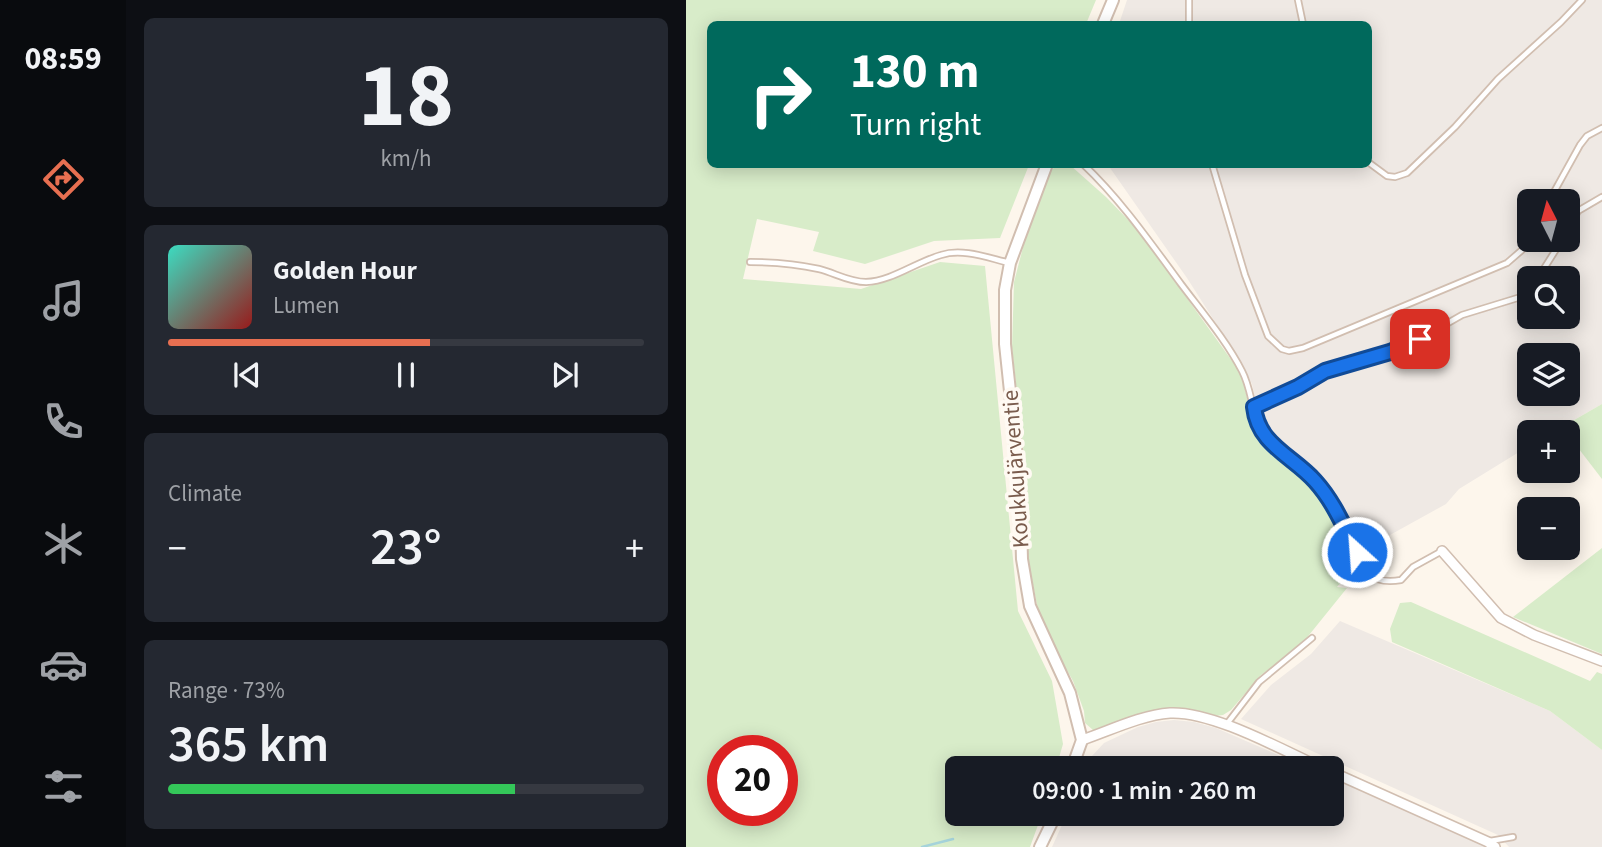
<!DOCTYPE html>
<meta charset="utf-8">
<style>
body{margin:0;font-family:"Source Sans 3",sans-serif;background:#242831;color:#f1f3f6;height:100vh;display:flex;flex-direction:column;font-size:26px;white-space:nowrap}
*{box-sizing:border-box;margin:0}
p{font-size:23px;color:#9ea1a6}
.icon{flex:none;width:38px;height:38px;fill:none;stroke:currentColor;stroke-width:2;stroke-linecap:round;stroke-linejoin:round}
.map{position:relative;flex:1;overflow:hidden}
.panel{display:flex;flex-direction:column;gap:18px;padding:18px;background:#0d0f14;width:560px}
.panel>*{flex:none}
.guide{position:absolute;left:21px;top:21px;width:665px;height:147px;border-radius:10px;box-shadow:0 4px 18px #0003;background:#00695c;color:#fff;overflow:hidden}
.needle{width:46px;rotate:354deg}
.fabs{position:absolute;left:831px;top:189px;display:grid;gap:14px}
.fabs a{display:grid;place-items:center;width:63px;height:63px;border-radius:10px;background:#171b24;box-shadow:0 4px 18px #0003;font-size:35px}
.speed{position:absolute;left:21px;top:735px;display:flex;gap:14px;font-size:35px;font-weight:700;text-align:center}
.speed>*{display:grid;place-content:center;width:91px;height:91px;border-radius:50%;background:#171b24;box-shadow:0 4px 18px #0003;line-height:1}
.speed .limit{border:10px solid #d22;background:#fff;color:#111}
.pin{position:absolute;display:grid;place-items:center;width:60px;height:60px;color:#fff;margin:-30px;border-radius:14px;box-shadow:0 4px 10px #0006}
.me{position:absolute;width:77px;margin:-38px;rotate:334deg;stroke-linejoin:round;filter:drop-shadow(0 0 5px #0008)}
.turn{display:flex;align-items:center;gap:24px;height:147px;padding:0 28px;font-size:32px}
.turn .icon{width:91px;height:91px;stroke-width:2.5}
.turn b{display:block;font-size:49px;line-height:60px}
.big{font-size:52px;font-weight:600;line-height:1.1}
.panel .card{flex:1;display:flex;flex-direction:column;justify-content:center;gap:10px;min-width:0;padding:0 24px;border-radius:10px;background:#242831}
.panel .dial{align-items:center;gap:0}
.dial b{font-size:91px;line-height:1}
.song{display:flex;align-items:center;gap:21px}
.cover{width:84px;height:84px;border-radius:10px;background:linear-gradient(135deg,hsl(170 70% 55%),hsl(0 70% 35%))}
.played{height:7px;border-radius:4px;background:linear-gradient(90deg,#e76f51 55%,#363941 55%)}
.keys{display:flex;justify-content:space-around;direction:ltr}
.heat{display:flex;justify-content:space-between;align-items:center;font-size:38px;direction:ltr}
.charge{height:10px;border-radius:5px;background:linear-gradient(90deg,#34c759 73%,#363941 0)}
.trip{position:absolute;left:259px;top:756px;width:399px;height:70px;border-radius:10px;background:#171b24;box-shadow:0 4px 18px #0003;font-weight:600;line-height:70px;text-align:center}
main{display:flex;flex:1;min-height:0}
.tabs{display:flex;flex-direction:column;width:126px;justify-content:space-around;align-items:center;background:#090b0e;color:#9ea1a6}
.tabs .icon{width:49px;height:49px}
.tabs .selected{color:#e76f51}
.tabs b{font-size:32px;color:#f1f3f6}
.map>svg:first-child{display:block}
.industrial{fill:#efe9e4;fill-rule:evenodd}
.green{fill:#d8ecc9;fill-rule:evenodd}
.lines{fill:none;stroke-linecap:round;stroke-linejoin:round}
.stream{stroke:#a5d3da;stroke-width:2.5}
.service-casing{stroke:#d1beb0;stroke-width:8}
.minor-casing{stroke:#d1beb0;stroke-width:12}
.tertiary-casing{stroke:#d1beb0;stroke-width:14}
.service{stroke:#fff;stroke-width:4.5}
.minor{stroke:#fff;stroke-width:9}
.tertiary{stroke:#fff;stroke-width:10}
.route-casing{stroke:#114b97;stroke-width:18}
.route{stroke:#1a73e8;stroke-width:12}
.labels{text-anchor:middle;stroke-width:7;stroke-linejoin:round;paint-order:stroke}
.street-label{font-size:23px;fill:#7a5c4d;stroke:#fffaf3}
</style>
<main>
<nav class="tabs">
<b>08:59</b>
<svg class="icon selected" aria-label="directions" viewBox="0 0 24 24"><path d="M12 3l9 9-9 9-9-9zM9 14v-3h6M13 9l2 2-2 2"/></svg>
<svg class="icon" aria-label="music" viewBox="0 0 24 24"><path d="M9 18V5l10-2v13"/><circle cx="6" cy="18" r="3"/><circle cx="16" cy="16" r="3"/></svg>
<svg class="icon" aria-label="phone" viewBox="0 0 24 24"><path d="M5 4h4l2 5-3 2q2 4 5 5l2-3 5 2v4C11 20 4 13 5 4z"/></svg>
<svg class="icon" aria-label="climate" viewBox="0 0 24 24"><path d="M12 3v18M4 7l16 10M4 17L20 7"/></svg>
<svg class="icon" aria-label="car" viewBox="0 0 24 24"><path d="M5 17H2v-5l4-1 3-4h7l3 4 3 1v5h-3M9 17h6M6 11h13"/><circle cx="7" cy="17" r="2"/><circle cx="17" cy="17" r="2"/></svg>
<svg class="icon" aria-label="filters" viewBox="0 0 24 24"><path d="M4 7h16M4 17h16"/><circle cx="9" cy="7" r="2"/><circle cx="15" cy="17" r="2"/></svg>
</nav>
<section class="panel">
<div class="card dial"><b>18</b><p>km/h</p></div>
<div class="card">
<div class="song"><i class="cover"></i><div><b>Golden Hour</b><p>Lumen</p></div></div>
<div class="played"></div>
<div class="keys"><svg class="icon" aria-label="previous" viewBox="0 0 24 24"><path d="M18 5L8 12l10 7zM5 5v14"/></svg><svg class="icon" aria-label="pause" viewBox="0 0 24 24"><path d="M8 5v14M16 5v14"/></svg><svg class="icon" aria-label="next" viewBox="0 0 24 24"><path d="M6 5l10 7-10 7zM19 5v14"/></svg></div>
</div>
<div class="card"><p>Climate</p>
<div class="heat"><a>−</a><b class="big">23°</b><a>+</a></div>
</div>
<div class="card"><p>Range · 73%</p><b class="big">365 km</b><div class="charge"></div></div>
</section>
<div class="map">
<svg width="916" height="847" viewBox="0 0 916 847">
<rect width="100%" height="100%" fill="#fdf6ec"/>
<g class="industrial">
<path d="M441 0H916V404L867 432H844L843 446 773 489 760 504 675 551 657 510 648 498 631 476 613 459 600 452 583 435 574 422 566 384 557 366 501 278 422 165 682 164V24H433ZM844 201H882V240H844ZM844 278H882V317H844ZM844 355H882V394H844Z"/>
<polygon points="654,621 864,711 916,750 916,847 823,847 812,835 555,719 585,685 625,654"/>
<polygon points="488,720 508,722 530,728 622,768 400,768 406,756 418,743 452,727 470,722"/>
<polygon points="646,778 803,847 366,847 381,814 646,814"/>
</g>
<g class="green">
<path d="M0 0H410L400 24H24V164L343 165 314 238 248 241 179 264 127 251 133 232 71 219 57 279 175 289 254 262 299 266 332 611 366 681 377 744 370 768H271V814H356L344 847H0ZM37 751H96V810H37Z"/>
<path d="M370 165H384L420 197 452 230 554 372C562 394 563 420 576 439 589 458 609 466 625 482 648 505 660 538 674 567L668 578 656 581 651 587 661 588 615 645 575 675 545 710 537 715 529 716 504 710 413 729 407 730 399 723 398 711 387 681 362 636 351 605 342 559 341 483 326 348 328 282 347 209 362 175Z"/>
<polygon points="916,404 916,479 876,427"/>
<polygon points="916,548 916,654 827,617"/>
<polygon points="725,602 904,681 911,672 916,674 916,750 864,711 706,642 704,629 714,603"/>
</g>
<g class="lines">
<polyline class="stream" points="236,847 267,839"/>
<g class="service-casing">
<g id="service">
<polyline points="503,0 503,24"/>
<polyline points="612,0 617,24"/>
<polyline points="682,162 701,176 709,177 721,173 769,127 812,79 875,22 896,0"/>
<path d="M397 164C435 200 464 242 495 284 516 312 540 340 556 371 567 392 565 416 579 436 591 454 611 463 626 478 653 504 666 542 683 574 692 582 704 582 715 580L727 567 756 551"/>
<polyline points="526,164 559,275 582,336 596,349 603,351 617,348 821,263 836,250 844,236"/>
<polyline points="863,201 894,145 901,136 916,128"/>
<polyline points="882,229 892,211 916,197"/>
<path d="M64 262C87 262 111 264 133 269 149 273 163 282 180 282 206 281 230 262 255 255 277 248 302 258 324 263"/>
<polyline points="852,278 876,240"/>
<polyline points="568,407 612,387 639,371 704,353 734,339 776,315 838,296 844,289"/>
<polyline points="674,581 683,574"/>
<polyline points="540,725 573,682 626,638"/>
<polyline points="804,841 827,837"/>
</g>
</g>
<g class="minor-casing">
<g id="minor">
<polyline points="756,551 815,618 848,635 916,661"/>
<path d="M396 740C423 731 455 715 484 713 527 711 596 750 636 768"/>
<polyline points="646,772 802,842 809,847"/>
</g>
</g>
<g class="tertiary-casing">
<g id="tertiary">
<polyline points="417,24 427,0"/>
<polyline points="361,164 324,263 319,290 319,344 334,486 336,559 344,606 384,693 396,740 386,768"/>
<polyline points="354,847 370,814"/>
</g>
</g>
<use href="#service" class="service"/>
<use href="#minor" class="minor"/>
<use href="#tertiary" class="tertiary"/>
</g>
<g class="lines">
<g class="route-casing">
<path id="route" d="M671 552C658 527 648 502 629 481 607 456 572 445 568 407L612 387 639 371 704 352 734 339"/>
</g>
<use href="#route" class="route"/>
</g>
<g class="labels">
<g class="street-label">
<text transform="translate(329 469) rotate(-94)" y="8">Koukkujärventie</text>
</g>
</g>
</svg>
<div class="fabs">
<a><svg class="needle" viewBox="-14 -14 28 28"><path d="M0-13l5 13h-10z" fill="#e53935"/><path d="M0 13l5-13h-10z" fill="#9ea1a6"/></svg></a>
<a><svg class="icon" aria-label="search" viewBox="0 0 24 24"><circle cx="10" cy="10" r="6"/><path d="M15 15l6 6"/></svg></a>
<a><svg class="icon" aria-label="layers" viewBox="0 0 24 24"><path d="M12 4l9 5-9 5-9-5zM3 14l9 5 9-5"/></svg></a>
<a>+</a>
<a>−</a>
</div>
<div class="speed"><div class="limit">20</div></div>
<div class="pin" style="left:734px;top:339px;background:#d93025"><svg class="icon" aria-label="arrive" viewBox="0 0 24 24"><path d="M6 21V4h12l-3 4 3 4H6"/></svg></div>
<svg class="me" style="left:671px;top:552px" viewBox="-20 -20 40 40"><circle r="17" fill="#1a73e8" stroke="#fff" stroke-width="3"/><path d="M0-11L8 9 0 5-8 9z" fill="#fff"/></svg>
<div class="trip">09:00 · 1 min · 260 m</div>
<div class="guide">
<div class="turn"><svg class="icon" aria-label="right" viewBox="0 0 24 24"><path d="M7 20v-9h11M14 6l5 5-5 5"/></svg><div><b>130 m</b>Turn right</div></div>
</div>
</div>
</main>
